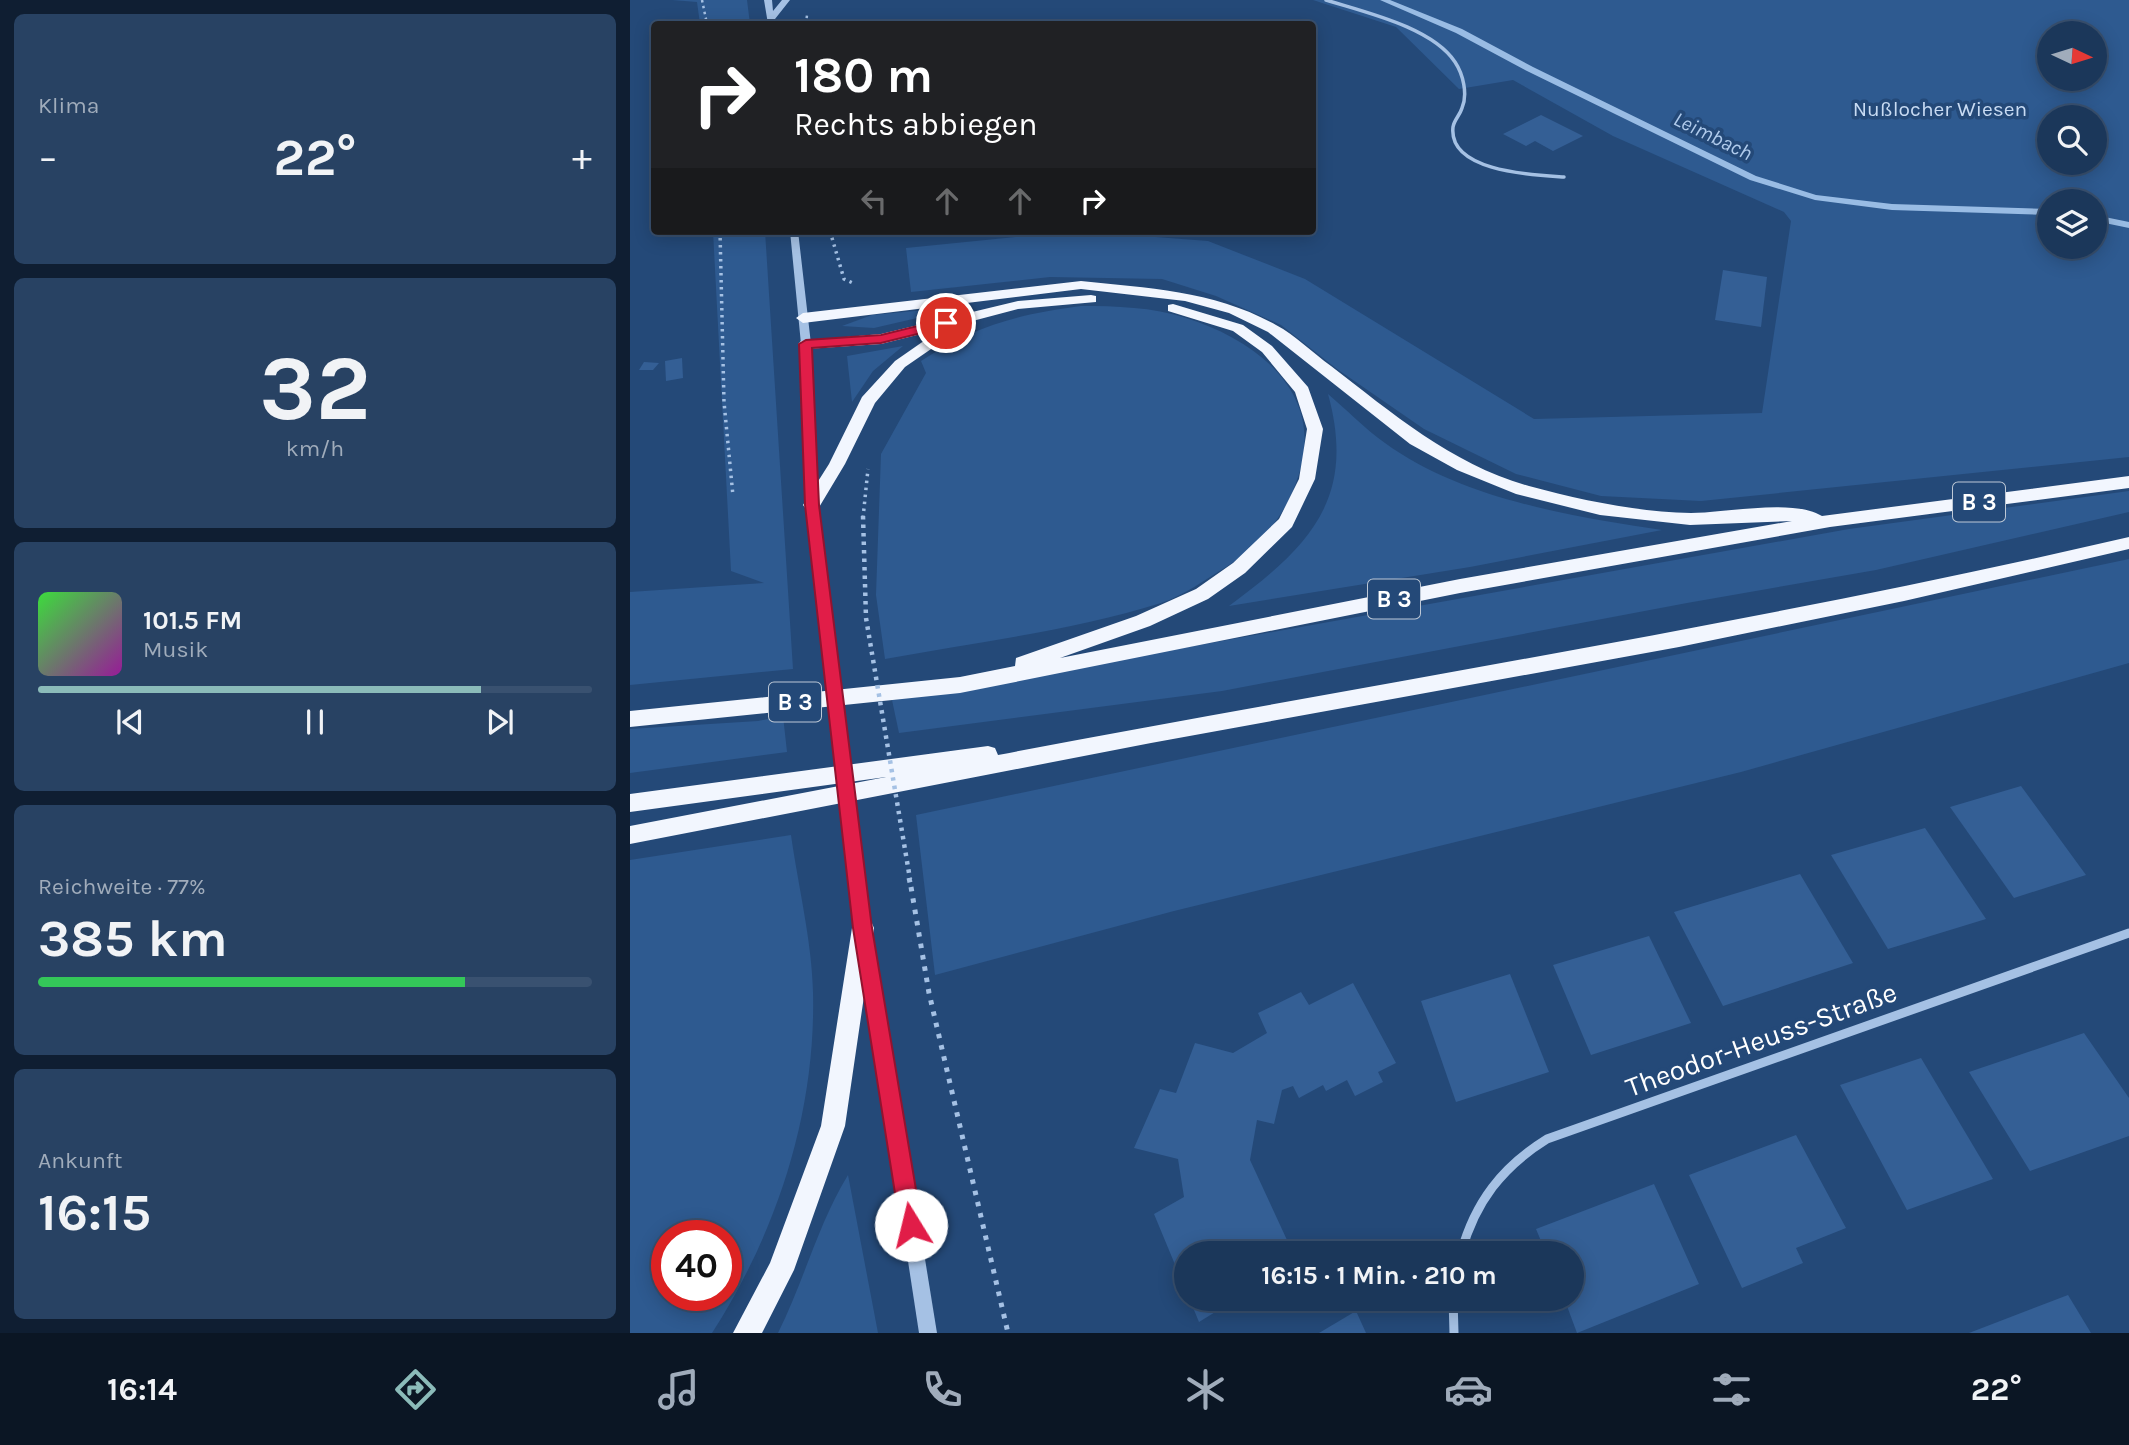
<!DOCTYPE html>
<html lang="de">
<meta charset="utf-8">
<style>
body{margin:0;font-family:Karla,sans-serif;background:#284263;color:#f1f3f6;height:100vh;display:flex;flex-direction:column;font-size:26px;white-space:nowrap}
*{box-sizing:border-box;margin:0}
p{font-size:23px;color:#a0acbb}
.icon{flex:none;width:38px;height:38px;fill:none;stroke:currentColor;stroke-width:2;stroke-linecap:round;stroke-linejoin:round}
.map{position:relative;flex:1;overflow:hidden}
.side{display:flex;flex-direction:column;gap:14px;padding:14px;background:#0f1e32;width:630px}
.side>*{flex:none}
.guide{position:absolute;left:21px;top:21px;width:665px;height:214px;border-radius:7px;box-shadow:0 4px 18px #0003,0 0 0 2px #395170;background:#202124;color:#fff;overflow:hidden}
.needle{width:46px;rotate:94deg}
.controls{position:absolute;left:1407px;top:21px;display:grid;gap:14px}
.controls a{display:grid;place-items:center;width:70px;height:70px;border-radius:50%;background:#1b375a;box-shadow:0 4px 18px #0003,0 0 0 2px #395170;font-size:35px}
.speed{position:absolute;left:21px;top:1220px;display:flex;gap:14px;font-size:35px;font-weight:700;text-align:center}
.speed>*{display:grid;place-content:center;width:91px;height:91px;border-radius:50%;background:#1b375a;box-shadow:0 4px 18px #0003,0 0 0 2px #395170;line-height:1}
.speed .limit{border:10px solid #d22;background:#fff;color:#111}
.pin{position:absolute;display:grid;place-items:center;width:60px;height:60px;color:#fff;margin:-30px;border:4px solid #fff;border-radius:50%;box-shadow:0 2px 7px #0007}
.me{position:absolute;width:77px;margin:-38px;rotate:351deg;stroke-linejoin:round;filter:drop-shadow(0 0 5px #0008)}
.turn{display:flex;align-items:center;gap:24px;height:147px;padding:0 28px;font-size:32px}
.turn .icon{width:91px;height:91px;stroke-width:2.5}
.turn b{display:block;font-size:49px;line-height:60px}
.lanes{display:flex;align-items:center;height:66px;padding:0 28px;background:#0003;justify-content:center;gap:35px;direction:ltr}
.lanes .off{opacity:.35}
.big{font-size:52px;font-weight:700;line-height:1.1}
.side .widget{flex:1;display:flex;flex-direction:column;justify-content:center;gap:10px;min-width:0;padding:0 24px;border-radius:10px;background:#284263}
.side .dial{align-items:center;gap:0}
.dial b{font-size:91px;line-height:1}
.song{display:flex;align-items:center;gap:21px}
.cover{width:84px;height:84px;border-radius:10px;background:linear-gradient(135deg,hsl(120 70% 55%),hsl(300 70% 35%))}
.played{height:7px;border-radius:4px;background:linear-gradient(90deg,#8bbbb9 80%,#395170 80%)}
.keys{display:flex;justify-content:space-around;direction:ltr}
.heat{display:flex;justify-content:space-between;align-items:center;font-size:38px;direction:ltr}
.charge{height:10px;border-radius:5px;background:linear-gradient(90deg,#34c759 77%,#395170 0)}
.trip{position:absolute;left:544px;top:1241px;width:410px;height:70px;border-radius:35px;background:#1b375a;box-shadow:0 4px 18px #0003,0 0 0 2px #395170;font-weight:700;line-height:70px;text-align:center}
.tabs{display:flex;height:112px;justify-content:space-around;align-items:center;background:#0b1624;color:#a0acbb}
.tabs .icon{width:49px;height:49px}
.tabs .active{color:#8bbbb9}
.tabs b{font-size:32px;color:#f1f3f6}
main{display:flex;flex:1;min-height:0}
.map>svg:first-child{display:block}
.green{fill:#2e5a90;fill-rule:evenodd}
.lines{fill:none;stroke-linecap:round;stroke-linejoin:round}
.stream{fill:#99bce4;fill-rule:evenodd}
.building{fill:#345f95}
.path-far3{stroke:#a5c1e4;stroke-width:2.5;stroke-dasharray:2.5 3.5;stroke-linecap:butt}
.path-far2{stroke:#a5c1e4;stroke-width:3.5;stroke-dasharray:2.5 4.5;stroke-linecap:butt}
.path-far1{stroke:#a5c1e4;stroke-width:4.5;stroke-dasharray:3.5 5;stroke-linecap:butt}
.path{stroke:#a5c1e4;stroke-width:5;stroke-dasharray:4.5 7;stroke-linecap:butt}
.service{stroke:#a5c1e4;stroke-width:3.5}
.minor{stroke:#a5c1e4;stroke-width:9}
.tertiary{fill:#a5c1e4;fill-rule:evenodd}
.trunk{fill:#f2f6fe;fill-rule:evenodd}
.path-bridge-far1{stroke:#a5c1e4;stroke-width:4.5;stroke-dasharray:3.5 5;stroke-linecap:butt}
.path-bridge{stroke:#a5c1e4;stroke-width:5;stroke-dasharray:4.5 7;stroke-linecap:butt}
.tertiary-bridge-far1{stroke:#a5c1e4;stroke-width:12}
.tertiary-bridge{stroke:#a5c1e4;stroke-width:16}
.route{fill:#e11d48;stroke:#92132f;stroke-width:2}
.labels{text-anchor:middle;stroke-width:7;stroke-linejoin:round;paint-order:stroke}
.far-park-label{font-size:21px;fill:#c8dbf3;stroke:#244978}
.far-water-label{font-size:21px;font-style:italic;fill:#b0cbec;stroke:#244978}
.shield{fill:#244978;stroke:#bdc8d6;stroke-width:2}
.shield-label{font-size:23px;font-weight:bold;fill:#fff}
.near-street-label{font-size:28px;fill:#fff;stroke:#244978}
</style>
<main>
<section class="side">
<div class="widget"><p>Klima</p>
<div class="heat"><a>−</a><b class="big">22°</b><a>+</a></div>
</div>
<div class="widget dial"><b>32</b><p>km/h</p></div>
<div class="widget">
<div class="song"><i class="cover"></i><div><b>101.5 FM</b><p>Musik</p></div></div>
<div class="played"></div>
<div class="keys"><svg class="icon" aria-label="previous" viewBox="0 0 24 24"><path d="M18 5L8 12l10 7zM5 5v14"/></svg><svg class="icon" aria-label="pause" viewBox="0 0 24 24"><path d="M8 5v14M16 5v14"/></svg><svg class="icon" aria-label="next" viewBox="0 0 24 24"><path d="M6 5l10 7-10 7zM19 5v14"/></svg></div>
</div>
<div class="widget"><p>Reichweite · 77%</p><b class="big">385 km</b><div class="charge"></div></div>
<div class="widget"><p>Ankunft</p><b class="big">16:15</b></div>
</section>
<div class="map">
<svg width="1499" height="1333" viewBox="0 0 1499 1333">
<rect width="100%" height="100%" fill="#244978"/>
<g class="green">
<polygon points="42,0 117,0 120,24 70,24 67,2"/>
<path d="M683 0H1499V457L1071 501 971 496 886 474 794 429 707 369 651 325 586 296 532 279 420 277 281 292 276 248 447 231 578 241 675 279 904 419 1132 413 1161 221 1154 212 983 136 883 80 829 89 766 27ZM1419 33H1465V79H1419ZM1419 117H1465V163H1419ZM1419 201H1465V247H1419Z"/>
<polygon points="83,231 135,231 163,669 0,685 0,592 134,583 101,571"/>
<polygon points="339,306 244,328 212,326 242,315"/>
<path d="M451 306C486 306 522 307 556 318 626 340 695 392 669 474 656 515 632 544 596 567 576 579 553 596 531 603 442 631 347 642 255 659L246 595 251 454 296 373 291 361C344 326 389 314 451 306Z"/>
<polygon points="273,346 243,371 222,402 217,356"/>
<path d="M698 394C717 410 735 429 755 443 832 499 940 516 1032 530L840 567 599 606C679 547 727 499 698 394Z"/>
<polygon points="1499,491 1499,512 1246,570 1057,603 592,691 269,733 262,700 1219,529"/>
<polygon points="1499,559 1499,663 1111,772 544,911 305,975 286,815"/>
<polygon points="153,716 157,752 0,773 0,729 128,721"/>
<path d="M161 835C168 885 182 942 183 992 186 1113 147 1232 82 1333H0V860ZM37 1236H96V1295H37Z"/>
<path d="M218 1175 248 1333H148C174 1281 188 1224 218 1175Z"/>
</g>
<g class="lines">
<g class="stream">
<polygon points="750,0 760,0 832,29 903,67 1126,176 1186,195 1262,204 1419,209 1419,215 1262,210 1185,200 1120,180 897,71 826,33"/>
<polygon points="1465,215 1499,222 1499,228 1465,221"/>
</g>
</g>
<g class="building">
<polygon points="911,115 953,136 923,151 905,141 896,146 873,134"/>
<polygon points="1093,270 1137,277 1131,327 1085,320"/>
<polygon points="52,358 53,378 36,381 35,361"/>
<polygon points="14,362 29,363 23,370 9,370"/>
<polygon points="1391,786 1456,875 1384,898 1320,807"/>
<polygon points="1295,828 1356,919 1258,949 1201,855"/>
<polygon points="1170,874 1223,963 1093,1006 1044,912"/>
<polygon points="1019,936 1061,1023 961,1055 923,965"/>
<polygon points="880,974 919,1072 826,1102 791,1001"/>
<polygon points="723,983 766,1063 748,1072 753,1082 725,1096 717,1080 696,1091 693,1085 669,1098 663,1086 652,1090 644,1124 627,1120 620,1160 663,1253 556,1253 556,1291 524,1214 554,1197 548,1159 504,1148 530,1089 546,1093 565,1043 603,1053 637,1033 628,1013 671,992 679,1005"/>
<polygon points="1454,1033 1499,1098 1499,1136 1400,1171 1339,1072"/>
<polygon points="1291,1058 1363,1179 1277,1210 1210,1085"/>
<polygon points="1166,1135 1216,1228 1166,1248 1173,1263 1112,1288 1059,1175"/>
<polygon points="1024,1184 1069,1284 947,1333 934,1298 942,1298 942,1253 916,1253 906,1229"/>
<polygon points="1438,1295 1461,1333 1339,1333"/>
<polygon points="559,1298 608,1298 569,1322"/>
<polygon points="726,1311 736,1333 689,1333"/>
</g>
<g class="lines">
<g class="path-far3">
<polyline points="72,0 77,24"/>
<polyline points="176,24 177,15"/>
</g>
<g class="path-far2">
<polyline points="90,231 94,402 103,496"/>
<polyline points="200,231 214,279 225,284"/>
<polyline points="233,518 238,469"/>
</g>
<polyline class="path-far1" points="233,516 236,618"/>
<polyline class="path" points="281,887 299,993 378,1333"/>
<path class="service" d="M696 0C734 12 802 27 825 62 833 74 838 94 832 108 830 115 824 120 823 127 818 172 904 175 934 177"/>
<g class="minor">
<path d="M831 1253C845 1202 872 1167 917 1139L1499 933"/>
<polyline points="823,1298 824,1333"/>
</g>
<g class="tertiary">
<polygon points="134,0 142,0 143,11 152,0 160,0 145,19 145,24 138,24"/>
<polygon points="160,231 168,231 181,344 187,505 203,622 197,627 191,622 177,505 171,344"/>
<polygon points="229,889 234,891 236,895 307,1333 289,1333 222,895 224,891"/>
</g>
<g class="trunk">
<path d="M451 281C518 288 586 291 646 325 665 335 683 353 701 366 762 413 823 465 899 486 951 500 1007 512 1061 513 1097 513 1161 498 1192 516L1499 476V488L1200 527 830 593 330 693 0 727V711L330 677 385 666 386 658 506 616 566 589 603 563 649 519 669 479 677 429 665 392 632 352 603 331 538 311V305L543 304 613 325 642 346 678 387 693 429 685 479 662 527 615 573 578 599 520 626 430 658 830 579 1162 521 1060 525 970 515 886 494 827 470 780 444 638 332 599 313 555 301 451 289 173 323 166 318 173 313Z"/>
<polygon points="461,295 466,296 466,302 388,309 335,323 333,327 275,367 245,403 215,464 188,509 176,509 173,505 199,464 232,397 265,361 311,329 251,344 176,349 168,344 171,341 251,334 388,301"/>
<path d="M1499 537V549L1274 601 1049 647 521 743 0 844V826L256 777 0 812V794L358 746 365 748 368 755C745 683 1124 624 1499 537Z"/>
<polygon points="233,918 241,921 244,928 215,1126 164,1270 132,1333 103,1333 140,1263 191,1126 222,928 225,921"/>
</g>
<polyline class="path-bridge-far1" points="236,618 280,879"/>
<polyline class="path-bridge" points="279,878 281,887"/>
<polyline class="tertiary-bridge-far1" points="197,622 227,879"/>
<polyline class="tertiary-bridge" points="227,878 229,895"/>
</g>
<polygon class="route" points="316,319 320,320 320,326 251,343 182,348 189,505 242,928 292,1225 288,1233 281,1236 273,1233 270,1225 223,928 175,505 169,344 176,340 251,335"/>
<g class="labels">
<g class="far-park-label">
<text x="1310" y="116">Nußlocher Wiesen</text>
</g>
<g class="far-water-label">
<text transform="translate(1083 136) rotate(26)" y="7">Leimbach</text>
</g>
<g class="shield">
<rect x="1323" y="482.5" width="52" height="39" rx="5"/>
<rect x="738" y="579.5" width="52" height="39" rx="5"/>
<rect x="139" y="682.5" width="52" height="39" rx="5"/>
</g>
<g class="shield-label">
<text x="1349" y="510">B 3</text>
<text x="764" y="607">B 3</text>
<text x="165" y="710">B 3</text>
</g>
<g class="near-street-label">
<text transform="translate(1131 1039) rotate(-20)" y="10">Theodor-Heuss-Straße</text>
</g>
</g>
</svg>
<div class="controls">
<a><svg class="needle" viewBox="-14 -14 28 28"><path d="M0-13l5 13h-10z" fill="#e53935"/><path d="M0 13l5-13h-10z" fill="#a0acbb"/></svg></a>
<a><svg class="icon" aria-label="search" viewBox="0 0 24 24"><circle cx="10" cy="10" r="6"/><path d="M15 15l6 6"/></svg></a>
<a><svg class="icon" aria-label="layers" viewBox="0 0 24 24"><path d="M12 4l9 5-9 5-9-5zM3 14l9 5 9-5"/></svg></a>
</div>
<div class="speed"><div class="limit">40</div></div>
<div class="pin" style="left:316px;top:323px;background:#d93025"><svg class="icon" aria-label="arrive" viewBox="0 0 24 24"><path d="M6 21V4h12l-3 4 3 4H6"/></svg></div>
<svg class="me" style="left:281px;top:1225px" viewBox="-20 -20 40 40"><circle r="19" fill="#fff"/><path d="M0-13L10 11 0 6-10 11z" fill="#e11d48"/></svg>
<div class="trip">16:15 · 1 Min. · 210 m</div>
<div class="guide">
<div class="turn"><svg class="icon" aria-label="right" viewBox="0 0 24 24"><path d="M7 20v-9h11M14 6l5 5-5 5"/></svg><div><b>180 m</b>Rechts abbiegen</div></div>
<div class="lanes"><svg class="icon off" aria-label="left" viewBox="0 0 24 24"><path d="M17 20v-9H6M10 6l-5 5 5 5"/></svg><svg class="icon off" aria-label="ahead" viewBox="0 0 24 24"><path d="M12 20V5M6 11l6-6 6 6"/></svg><svg class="icon off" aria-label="ahead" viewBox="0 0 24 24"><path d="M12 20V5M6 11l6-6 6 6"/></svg><svg class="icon" aria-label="right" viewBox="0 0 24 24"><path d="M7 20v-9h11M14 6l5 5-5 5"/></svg></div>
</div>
</div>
</main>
<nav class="tabs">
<b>16:14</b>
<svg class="icon active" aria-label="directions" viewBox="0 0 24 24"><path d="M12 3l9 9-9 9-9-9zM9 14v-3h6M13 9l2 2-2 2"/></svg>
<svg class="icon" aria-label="music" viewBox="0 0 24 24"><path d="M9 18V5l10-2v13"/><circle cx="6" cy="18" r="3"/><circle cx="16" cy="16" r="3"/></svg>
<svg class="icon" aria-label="phone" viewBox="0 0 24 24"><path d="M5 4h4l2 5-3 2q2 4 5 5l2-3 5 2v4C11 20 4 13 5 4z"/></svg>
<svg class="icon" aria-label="climate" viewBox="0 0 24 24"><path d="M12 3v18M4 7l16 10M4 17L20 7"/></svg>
<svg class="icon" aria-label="car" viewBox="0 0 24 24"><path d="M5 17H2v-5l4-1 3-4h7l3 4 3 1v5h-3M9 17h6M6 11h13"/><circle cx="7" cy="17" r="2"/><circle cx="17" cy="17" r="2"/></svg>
<svg class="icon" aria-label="filters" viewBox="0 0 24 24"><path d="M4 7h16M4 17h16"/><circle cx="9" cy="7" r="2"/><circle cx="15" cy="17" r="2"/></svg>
<b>22°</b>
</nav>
